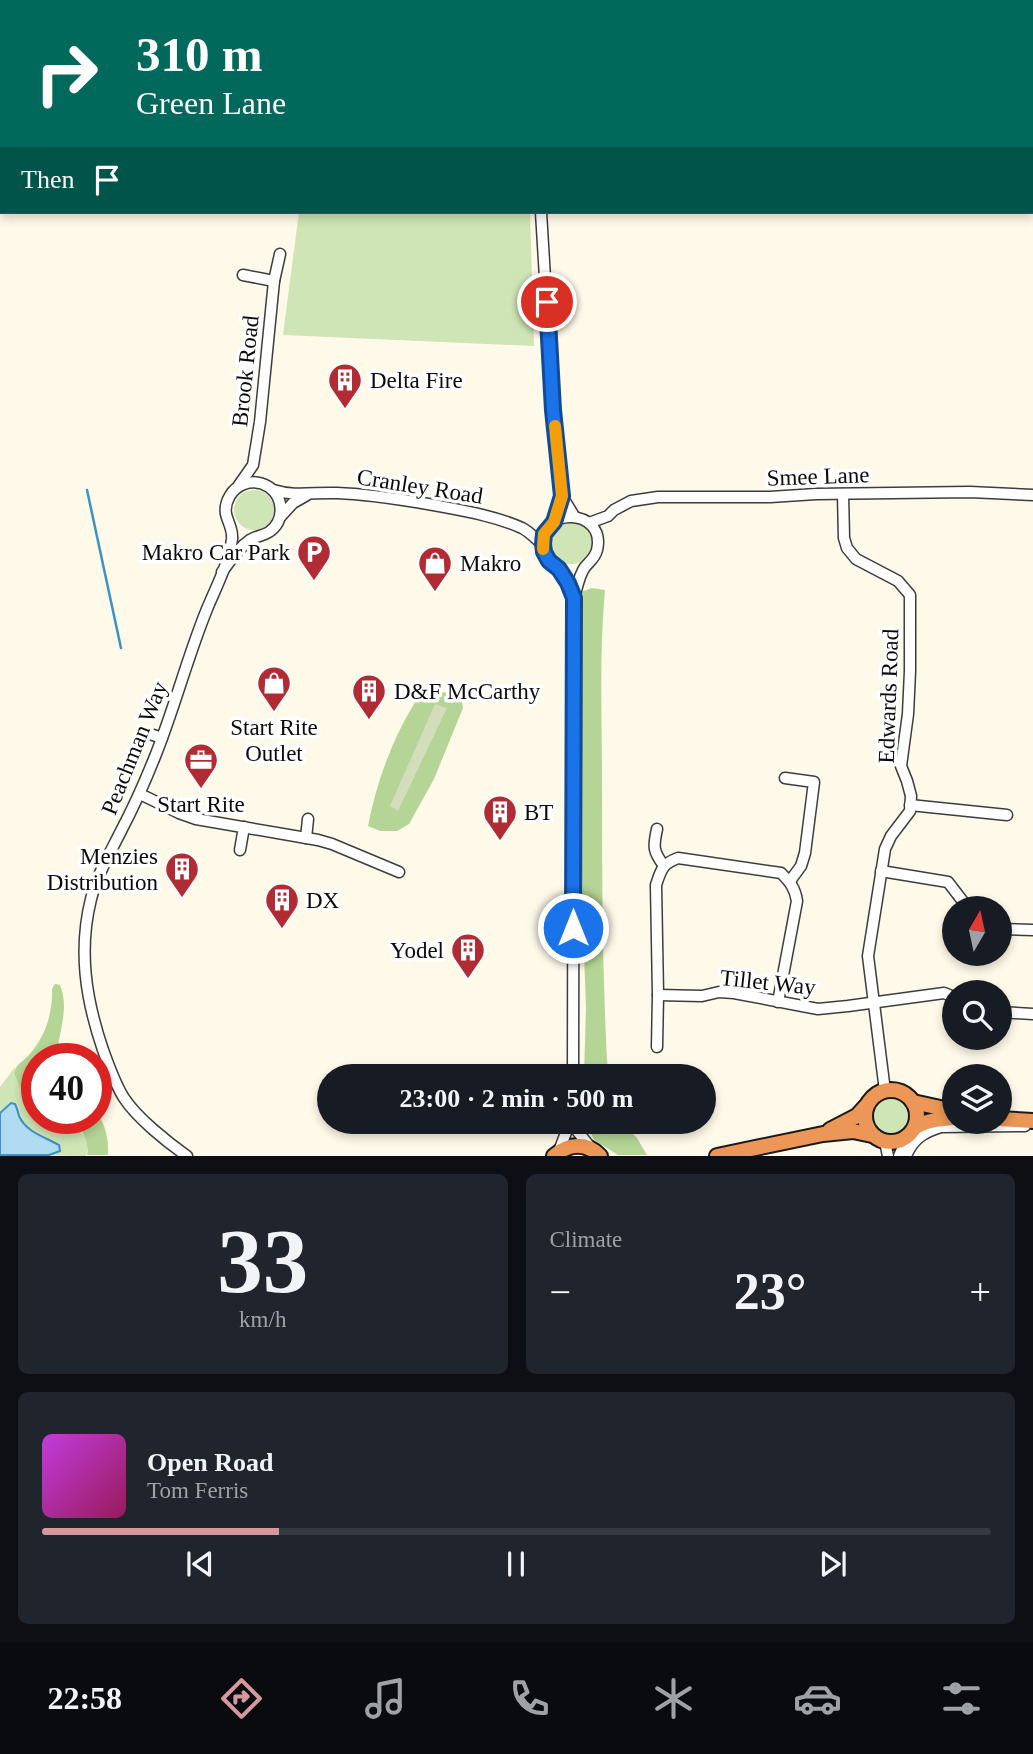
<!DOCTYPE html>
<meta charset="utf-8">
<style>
body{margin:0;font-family:"Times New Roman",serif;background:#20242c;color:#f1f3f6;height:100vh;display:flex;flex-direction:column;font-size:26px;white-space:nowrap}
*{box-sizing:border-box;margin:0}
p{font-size:23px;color:#9ea1a6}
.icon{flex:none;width:38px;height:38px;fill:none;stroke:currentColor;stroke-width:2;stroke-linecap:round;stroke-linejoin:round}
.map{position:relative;height:1156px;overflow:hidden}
.sheet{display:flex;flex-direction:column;gap:18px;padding:18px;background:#0d0f14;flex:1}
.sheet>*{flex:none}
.hud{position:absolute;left:0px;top:0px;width:1034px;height:214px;box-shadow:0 4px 10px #0003;background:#00695c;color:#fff;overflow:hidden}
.needle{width:46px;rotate:9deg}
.tools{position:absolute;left:942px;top:896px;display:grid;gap:14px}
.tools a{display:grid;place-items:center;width:70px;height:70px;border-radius:50%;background:#171b24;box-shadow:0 4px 10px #0003;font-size:35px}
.speed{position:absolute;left:21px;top:1043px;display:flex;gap:14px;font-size:35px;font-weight:700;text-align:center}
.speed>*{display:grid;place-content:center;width:91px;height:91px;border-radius:50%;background:#171b24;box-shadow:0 4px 10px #0003;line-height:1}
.speed .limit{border:10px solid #d22;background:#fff;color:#111}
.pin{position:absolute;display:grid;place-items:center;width:60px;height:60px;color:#fff;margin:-30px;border:4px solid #fff;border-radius:50%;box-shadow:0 2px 7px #0007}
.me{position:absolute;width:77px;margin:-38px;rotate:0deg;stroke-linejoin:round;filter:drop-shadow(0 0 5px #0008)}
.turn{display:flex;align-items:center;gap:24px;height:147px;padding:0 21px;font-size:32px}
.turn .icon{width:91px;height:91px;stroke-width:2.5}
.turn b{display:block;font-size:49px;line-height:60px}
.then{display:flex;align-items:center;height:66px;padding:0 21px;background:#0003;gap:14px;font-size:26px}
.big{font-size:52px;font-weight:600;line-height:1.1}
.sheet .card{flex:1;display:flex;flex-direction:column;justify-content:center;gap:10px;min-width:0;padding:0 24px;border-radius:10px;background:#20242c}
.sheet .dial{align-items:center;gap:0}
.dial b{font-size:91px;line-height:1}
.song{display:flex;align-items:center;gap:21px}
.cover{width:84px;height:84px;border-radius:10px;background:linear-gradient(135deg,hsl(290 70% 55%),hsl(330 70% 35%))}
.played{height:7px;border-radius:4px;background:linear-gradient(90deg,#d4999f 25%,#363941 25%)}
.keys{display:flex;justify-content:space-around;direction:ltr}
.heat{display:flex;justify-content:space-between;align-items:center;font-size:38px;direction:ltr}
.sheet .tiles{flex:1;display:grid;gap:18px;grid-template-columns:1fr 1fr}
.card:last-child{grid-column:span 2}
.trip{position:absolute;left:317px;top:1064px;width:399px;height:70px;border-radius:35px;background:#171b24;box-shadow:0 4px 10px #0003;font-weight:600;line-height:70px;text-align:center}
.dock{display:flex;height:112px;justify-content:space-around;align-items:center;background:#090b0e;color:#9ea1a6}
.dock .icon{width:49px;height:49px}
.dock .on{color:#d4999f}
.dock b{font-size:32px;color:#f1f3f6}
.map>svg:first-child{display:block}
.green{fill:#cfe5b5}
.forest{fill:#b4d595}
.cemetery{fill:#d3ddbc}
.water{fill:#b0dbf2;stroke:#3b92c5;stroke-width:2}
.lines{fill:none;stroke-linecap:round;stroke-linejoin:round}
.stream{stroke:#3b92c5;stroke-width:2.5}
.minor-casing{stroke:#3d3d3d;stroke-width:13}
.highway-casing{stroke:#1b1b1b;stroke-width:18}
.minor{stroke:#fff;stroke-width:10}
.highway{stroke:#ec9757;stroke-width:14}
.rail{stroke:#b12b35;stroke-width:2.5}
.route-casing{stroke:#114b97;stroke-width:18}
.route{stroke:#1a73e8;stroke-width:12}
.slow{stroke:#f59e0b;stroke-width:12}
.labels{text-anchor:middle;stroke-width:7;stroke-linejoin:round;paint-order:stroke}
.street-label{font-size:23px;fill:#0a0a0a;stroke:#fff}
.poi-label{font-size:23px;fill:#0a0a0a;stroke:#fff;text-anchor:start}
</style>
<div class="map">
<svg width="1033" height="1156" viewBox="0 0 1033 1156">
<rect width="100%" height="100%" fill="#fef9e8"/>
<g class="green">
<rect x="325" y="0" width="197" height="2"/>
<polygon points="299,212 530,212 534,346 283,335"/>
<circle cx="254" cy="510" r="20"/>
<circle cx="571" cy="543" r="21"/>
<polygon points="15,1067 14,1073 17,1080 40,1125 51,1128 69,1123 74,1125 86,1137 88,1146 86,1156 0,1155 0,1087"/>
<circle cx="891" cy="1115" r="19"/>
</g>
<g class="forest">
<path d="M592 588 605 590C599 654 602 718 602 782 602 880 602 978 608 1076H584L586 1008 581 872 578 613 581 592Z"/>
<path d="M433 690 461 696 463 708 434 779 409 824 397 831H380L368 826C377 779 395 731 422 692Z"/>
<path d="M55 984 60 985C68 1005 62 1024 58 1045L63 1051 71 1054 73 1058 37 1059V1118H96V1115L99 1116C106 1126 109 1143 108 1155H87C90 1143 82 1121 65 1123 58 1124 52 1131 44 1127 35 1123 18 1083 14 1073 16 1064 22 1062 28 1056 45 1038 53 1013 52 989Z"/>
<polygon points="586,1122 621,1122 637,1138 647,1155 618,1155 594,1140"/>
</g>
<polygon class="cemetery" points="435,704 447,708 398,811 390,806"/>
<path class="water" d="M11 1103 15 1104C17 1108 18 1112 19 1116 26 1132 45 1137 59 1145L60 1151 49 1155H0V1113Z"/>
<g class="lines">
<polyline class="stream" points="87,490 121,648"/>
<g class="minor-casing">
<g id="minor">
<polyline points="530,0 530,2"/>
<polyline points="541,212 553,410 562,496 574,516"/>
<polyline points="243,275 274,281"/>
<polyline points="239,485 253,465 260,422 274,281 280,254"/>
<path d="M273 490C295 497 315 492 337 493 368 494 398 499 428 504 459 510 493 515 522 528 530 532 536 539 543 545"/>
<polyline points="843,494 844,538 847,548 856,559 898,581 910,595 910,671 908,714 901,766 907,781 911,796 910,811 891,836 885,849 868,956 885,1091"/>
<polyline points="281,516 293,503 307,495"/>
<polyline points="589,523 608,516 614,510 631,501 658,497 770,497 816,494 970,492 1033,495"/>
<polyline points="144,732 162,738"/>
<polyline points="785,778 814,782 805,853 801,866 790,881"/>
<polyline points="140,794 179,813 196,819 318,840 332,844 399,872"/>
<polyline points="910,805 1007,815"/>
<path d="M657 829C653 847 653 851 664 866"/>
<polyline points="306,838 308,819"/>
<polyline points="240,850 244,827"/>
<polyline points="881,871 948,882 968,908"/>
<polyline points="999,929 1033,930"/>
<polyline points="658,995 702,996 719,992 734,993 818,1009 848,1006 944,993 954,997"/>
<polyline points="999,1012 1033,1014"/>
<path d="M657 1047 658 995 656 885C661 870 662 864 678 858L781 873C790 882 795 888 797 901L778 1002"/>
<path d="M573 1076 574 598C577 588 579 575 585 567 590 561 595 558 597 550 607 507 536 506 543 548 545 559 552 562 559 569 567 577 570 588 574 598"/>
<polyline points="575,1122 578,1132 591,1148"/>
<polyline points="885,1142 888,1156"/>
<polyline points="559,1151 570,1122"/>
<path d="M187 1156C167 1142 137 1118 124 1098 115 1084 109 1066 103 1050 86 1000 78 951 91 899 97 875 110 853 121 831 133 808 144 784 154 759 174 710 187 658 207 609 216 587 229 563 232 539 233 529 228 523 226 514 224 502 232 488 244 484 252 481 261 482 269 487 284 498 285 521 269 532 263 536 256 536 250 540 238 548 230 561 222 572"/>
<polyline points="899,1156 907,1138"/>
<path d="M906 1156C913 1139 924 1132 941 1127L1025 1126"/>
</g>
</g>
<g class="highway-casing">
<g id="highway">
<circle cx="891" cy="1116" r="26"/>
<polyline points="913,1102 954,1111"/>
<polyline points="999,1119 1033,1121"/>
<path d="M915 1127C928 1120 940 1119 954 1118"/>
<polyline points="830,1130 857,1116 867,1105"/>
<path d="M554 1156C569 1143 586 1142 600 1156"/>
<polyline points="717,1156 823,1134 853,1131 872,1135"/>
</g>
</g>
<use href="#minor" class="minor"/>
<use href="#highway" class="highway"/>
<g class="rail">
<polyline points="55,2 56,0"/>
<polyline points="0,95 2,93"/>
</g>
</g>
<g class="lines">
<g class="route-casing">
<polyline id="route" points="547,302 553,410 562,496 554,522 544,534 543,544 544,552 549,561 559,569 568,583 574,598 573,928"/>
</g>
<use href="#route" class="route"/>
<polyline class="slow" points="543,549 544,534 554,522 562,496 555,426"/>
</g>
<defs>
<g id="building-pin" transform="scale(1.75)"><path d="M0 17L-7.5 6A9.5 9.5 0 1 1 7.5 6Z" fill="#b12b35" stroke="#fff"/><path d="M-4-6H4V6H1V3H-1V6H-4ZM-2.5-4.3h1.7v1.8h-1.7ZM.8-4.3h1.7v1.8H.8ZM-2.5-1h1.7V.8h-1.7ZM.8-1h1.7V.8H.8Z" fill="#fff"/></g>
<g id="parking-pin" transform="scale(1.75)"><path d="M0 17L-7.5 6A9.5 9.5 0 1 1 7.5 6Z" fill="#b12b35" stroke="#fff"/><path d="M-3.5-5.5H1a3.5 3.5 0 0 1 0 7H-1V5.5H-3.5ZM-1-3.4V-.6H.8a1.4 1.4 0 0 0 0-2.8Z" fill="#fff"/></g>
<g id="shop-pin" transform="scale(1.75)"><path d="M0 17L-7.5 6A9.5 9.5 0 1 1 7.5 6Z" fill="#b12b35" stroke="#fff"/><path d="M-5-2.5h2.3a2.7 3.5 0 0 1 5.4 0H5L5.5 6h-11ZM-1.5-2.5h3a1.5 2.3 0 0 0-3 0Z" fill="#fff"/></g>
<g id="office-pin" transform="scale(1.75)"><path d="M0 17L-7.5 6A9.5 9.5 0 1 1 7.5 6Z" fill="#b12b35" stroke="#fff"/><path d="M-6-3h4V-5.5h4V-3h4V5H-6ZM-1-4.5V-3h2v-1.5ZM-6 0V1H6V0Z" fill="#fff"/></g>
</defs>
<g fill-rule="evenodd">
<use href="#building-pin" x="345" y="380"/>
<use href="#parking-pin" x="314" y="552"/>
<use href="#shop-pin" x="435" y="563"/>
<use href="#shop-pin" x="274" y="683"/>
<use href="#building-pin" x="369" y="691"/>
<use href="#office-pin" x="201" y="760"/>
<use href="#building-pin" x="500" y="812"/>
<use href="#building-pin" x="182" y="869"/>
<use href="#building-pin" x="282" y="900"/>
<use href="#building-pin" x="468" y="950"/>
</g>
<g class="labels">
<g class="street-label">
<text transform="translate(245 371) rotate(-84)" y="8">Brook Road</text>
<text transform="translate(818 476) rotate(-2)" y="8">Smee Lane</text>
<text transform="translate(420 486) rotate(9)" y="8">Cranley Road</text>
<text transform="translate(888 696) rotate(-88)" y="8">Edwards Road</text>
<text transform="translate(134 748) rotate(-68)" y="8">Peachman Way</text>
<text transform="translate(768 982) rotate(6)" y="8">Tillet Way</text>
</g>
<g class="poi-label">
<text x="370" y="388">Delta Fire</text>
<text x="290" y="560" text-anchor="end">Makro Car Park</text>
<text x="460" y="571">Makro</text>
<text x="394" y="699">D&amp;F McCarthy</text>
<text x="274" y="735" text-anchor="middle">Start Rite<tspan x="274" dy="26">Outlet</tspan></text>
<text x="201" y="812" text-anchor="middle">Start Rite</text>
<text x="524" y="820">BT</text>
<text x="158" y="864" text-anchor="end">Menzies<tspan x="158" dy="26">Distribution</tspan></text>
<text x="306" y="908">DX</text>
<text x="444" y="958" text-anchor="end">Yodel</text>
</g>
</g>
</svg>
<div class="tools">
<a><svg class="needle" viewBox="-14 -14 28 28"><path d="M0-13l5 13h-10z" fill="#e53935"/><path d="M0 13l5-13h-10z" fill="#9ea1a6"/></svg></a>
<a><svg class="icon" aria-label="search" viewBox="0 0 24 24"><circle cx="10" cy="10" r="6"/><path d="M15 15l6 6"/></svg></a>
<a><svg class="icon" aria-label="layers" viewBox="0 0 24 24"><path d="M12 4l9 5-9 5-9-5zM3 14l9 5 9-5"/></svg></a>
</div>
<div class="speed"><div class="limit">40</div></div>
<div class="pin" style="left:547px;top:302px;background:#d93025"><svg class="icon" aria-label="arrive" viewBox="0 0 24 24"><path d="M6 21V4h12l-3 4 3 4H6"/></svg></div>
<svg class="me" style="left:573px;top:928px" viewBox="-20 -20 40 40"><circle r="17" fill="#1a73e8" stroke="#fff" stroke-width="3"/><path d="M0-11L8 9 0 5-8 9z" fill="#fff"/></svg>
<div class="trip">23:00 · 2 min · 500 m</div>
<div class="hud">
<div class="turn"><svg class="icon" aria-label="right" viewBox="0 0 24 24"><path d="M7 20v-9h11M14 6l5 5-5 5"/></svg><div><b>310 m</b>Green Lane</div></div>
<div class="then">Then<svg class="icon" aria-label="arrive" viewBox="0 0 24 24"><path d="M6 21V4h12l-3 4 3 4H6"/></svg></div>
</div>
</div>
<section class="sheet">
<div class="tiles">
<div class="card dial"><b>33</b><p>km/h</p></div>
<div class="card"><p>Climate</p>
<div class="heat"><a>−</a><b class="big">23°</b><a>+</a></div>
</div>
<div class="card">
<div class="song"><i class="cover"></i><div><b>Open Road</b><p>Tom Ferris</p></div></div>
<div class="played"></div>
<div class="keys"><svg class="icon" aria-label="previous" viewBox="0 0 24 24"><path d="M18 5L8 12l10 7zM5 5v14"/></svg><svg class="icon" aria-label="pause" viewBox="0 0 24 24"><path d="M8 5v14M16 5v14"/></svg><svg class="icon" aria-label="next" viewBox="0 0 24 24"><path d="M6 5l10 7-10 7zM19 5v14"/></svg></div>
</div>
</div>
</section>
<nav class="dock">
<b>22:58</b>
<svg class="icon on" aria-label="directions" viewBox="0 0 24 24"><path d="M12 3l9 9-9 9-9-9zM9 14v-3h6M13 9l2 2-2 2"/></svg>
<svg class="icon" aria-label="music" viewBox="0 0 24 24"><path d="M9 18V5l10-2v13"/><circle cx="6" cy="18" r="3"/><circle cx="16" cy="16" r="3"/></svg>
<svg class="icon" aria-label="phone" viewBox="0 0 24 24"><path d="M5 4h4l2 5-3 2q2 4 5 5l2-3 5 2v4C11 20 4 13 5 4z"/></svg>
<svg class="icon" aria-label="climate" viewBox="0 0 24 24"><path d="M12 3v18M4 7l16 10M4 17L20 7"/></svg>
<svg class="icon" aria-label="car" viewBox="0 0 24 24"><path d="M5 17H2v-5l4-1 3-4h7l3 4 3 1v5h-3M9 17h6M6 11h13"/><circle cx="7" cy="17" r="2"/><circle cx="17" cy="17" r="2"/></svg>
<svg class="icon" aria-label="filters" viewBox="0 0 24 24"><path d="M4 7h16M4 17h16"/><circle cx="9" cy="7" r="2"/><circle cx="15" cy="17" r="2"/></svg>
</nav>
